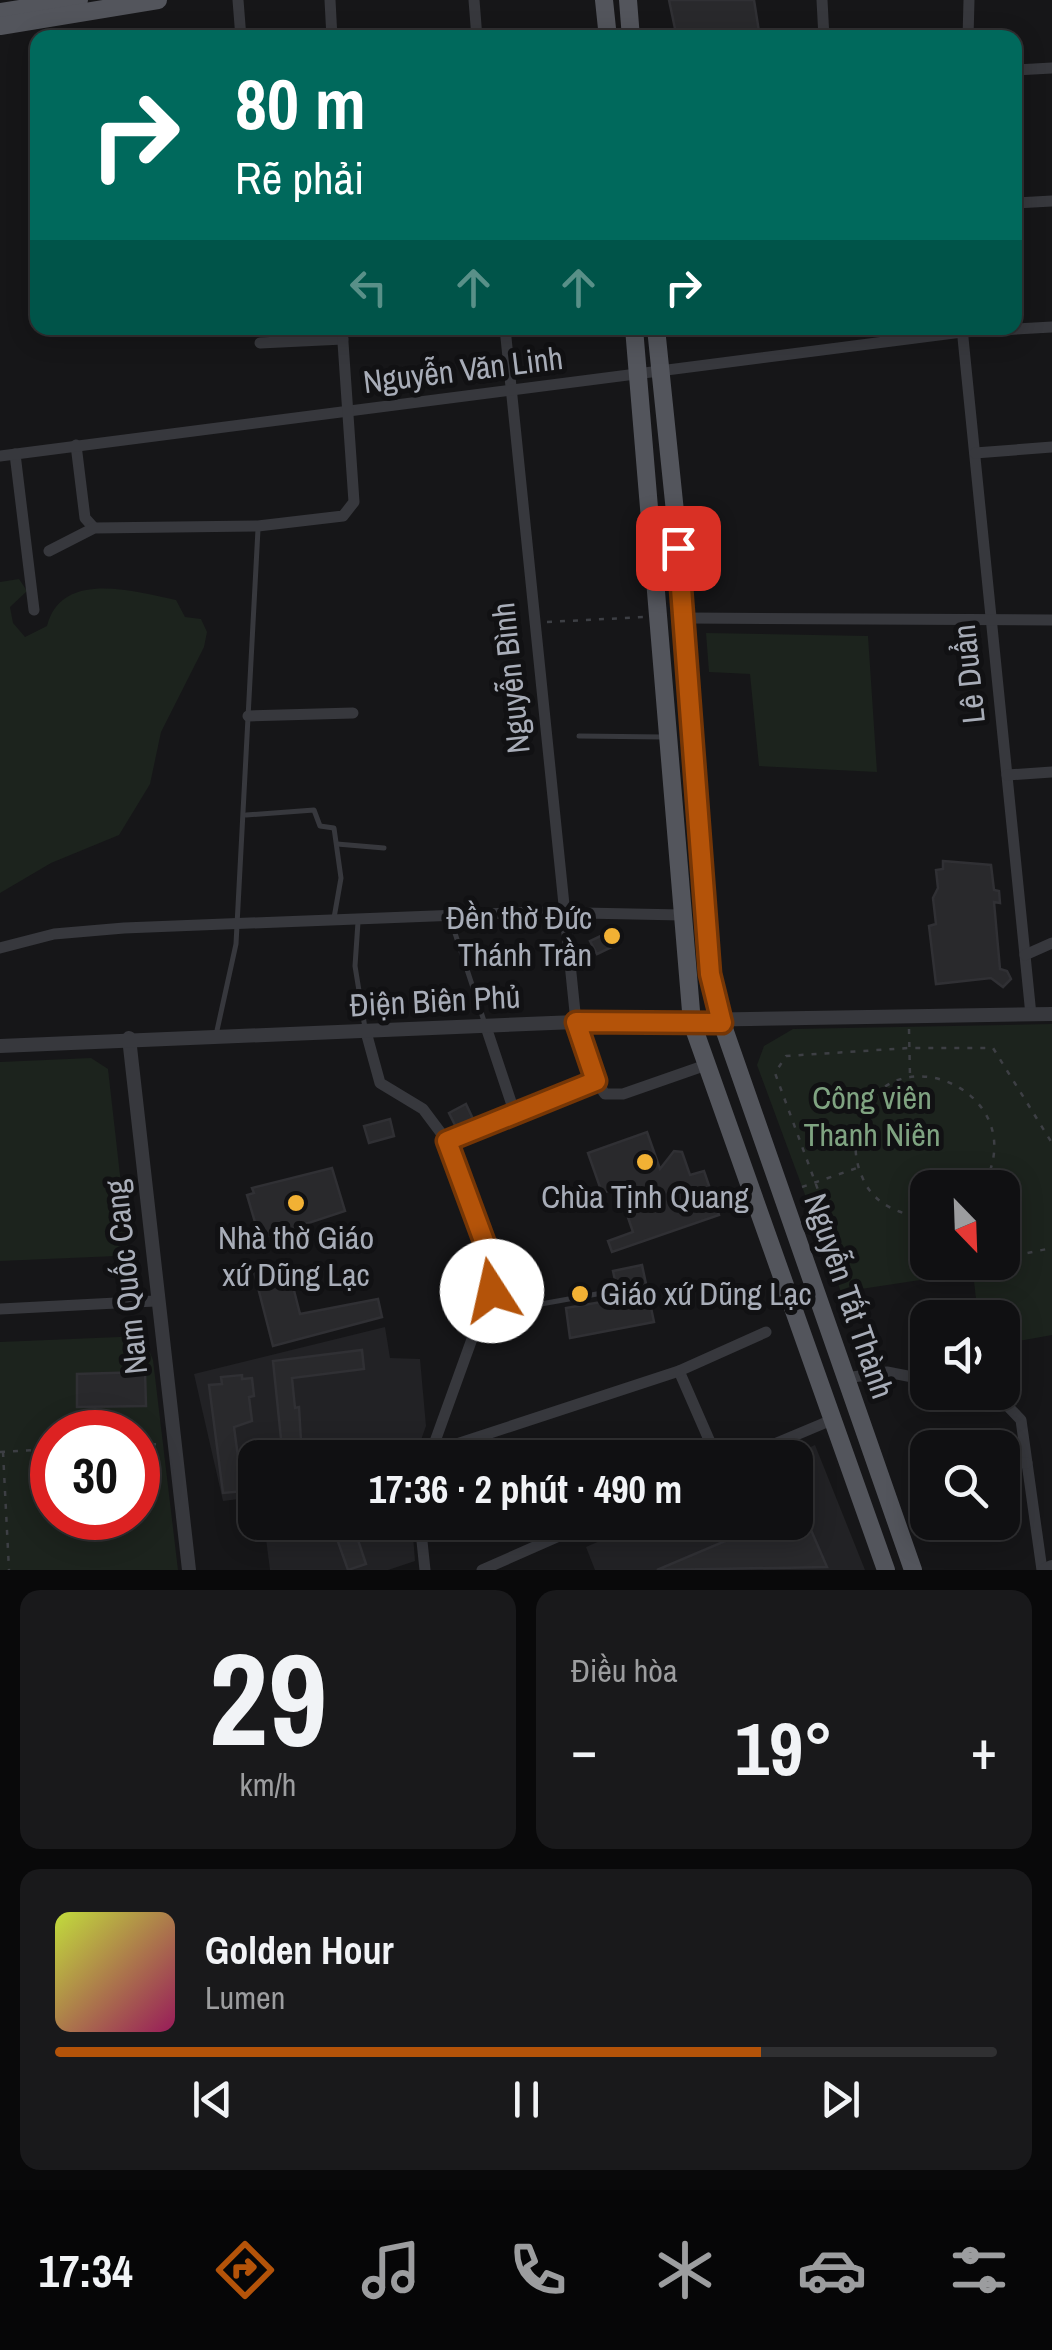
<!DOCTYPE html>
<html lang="vi">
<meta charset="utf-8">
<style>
body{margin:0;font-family:"Archivo Narrow",sans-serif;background:#19191b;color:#f1f3f6;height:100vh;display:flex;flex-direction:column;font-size:38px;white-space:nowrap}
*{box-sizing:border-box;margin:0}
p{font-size:32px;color:#9c9d9f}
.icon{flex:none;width:55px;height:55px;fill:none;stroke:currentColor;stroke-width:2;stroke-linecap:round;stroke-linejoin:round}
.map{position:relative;height:1570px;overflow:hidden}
.drawer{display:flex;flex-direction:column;gap:20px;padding:20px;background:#09090a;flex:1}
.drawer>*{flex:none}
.hud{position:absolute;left:30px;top:30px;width:992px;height:305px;border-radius:20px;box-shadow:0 5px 25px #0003,0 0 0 2px #303032;background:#00695c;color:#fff;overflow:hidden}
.needle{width:65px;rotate:157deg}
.tools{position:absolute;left:910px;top:1170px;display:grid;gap:20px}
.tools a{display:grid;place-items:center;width:110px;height:110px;border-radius:20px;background:#101012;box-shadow:0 5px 25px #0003,0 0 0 2px #303032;font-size:50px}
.speed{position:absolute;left:30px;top:1410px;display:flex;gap:20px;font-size:50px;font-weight:700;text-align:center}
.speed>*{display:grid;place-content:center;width:130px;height:130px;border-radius:50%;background:#101012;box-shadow:0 5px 25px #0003,0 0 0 2px #303032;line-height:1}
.speed .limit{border:15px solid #d22;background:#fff;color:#111}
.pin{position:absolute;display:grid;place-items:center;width:85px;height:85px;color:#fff;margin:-42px;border-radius:20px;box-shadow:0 5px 15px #0006}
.me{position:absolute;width:110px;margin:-55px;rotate:350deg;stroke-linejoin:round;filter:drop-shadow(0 0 8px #0008)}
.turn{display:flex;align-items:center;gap:35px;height:210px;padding:0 40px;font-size:45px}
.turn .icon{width:130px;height:130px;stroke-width:2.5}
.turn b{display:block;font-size:70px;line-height:85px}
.lanes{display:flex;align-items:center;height:95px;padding:0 40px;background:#0003;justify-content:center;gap:50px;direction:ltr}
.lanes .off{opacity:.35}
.big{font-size:75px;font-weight:700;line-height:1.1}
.drawer .card{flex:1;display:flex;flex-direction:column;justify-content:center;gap:15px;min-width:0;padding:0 35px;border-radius:20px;background:#19191b}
.drawer .dial{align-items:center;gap:0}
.dial b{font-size:130px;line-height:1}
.song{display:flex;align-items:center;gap:30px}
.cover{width:120px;height:120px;border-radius:15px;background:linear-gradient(135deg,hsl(70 70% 55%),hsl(330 70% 35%))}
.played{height:10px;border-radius:5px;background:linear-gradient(90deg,#b45309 75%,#303032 75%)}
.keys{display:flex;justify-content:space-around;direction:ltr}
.heat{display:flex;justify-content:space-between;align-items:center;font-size:55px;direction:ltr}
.drawer .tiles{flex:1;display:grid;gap:20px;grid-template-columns:1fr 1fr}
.card:last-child{grid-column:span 2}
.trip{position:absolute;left:238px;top:1440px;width:575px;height:100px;border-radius:20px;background:#101012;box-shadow:0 5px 25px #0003,0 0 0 2px #303032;font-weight:700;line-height:100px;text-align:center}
.menu{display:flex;height:160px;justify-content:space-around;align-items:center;background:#060607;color:#9c9d9f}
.menu .icon{width:70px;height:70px}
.menu .on{color:#b45309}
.menu b{font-size:45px;color:#f1f3f6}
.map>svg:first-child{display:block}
.built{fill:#222225}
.green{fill:#1c231d;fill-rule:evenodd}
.building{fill:#29292c;stroke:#303034;stroke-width:2.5}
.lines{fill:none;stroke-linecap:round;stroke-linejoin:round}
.path{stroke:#3d3f44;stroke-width:2.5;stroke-dasharray:5 8;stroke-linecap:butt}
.service{stroke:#37383d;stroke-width:5}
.minor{stroke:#37383d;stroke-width:11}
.tertiary{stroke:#37383d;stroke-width:14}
.primary{stroke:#53555c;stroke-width:18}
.route-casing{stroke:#753606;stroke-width:25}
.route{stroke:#b45309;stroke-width:18}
.poi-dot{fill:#f2b134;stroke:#111113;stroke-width:4}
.labels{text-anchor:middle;stroke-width:10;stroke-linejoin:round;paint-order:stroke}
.street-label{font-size:32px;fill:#a8adb8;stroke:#111113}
.poi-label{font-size:32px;fill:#a8adb8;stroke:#111113}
.park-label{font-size:32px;fill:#7fa381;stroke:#111113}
</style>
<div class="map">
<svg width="1052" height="1570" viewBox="0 0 1052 1570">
<rect width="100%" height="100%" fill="#161618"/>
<g class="built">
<polygon points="385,1327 390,1358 420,1359 426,1426 415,1457 255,1458 255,1497 223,1501 194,1374"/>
<polygon points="815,1445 865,1570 595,1570 586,1547 641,1523 795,1522 795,1458 788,1457"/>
<polygon points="264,1523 412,1523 415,1561 388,1570 270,1570"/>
</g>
<g class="green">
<path d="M19 579 27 591 10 607 13 623 25 637 47 626C62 569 135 592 176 600L185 617 201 619 207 632 204 647 161 732 150 784 119 835 51 863 0 893V582Z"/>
<polygon points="706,633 868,636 877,772 759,766 750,674 709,672"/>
<path d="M1052 1024V1335L1003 1344 1002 1318 978 1317 973 1272 841 1292 757 1065 764 1046 793 1029ZM928 1188H1002V1262H928Z"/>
<polygon points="91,1058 108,1069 128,1246 116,1256 0,1261 0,1062"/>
<path d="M143 1336 153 1360 178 1570H0V1342ZM52 1432H138V1518H52Z"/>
</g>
<g class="building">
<polygon points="669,0 754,0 760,38 677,38"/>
<polygon points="943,861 991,865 994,890 999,891 1000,903 994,902 1000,969 1007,971 1011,979 1003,987 991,978 936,984 929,926 936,924 933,898 938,888 936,870 943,869"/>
<polygon points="605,934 612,947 597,954 590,941"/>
<polygon points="466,1104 473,1119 456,1127 449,1113"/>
<polygon points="390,1119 394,1136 369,1143 364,1126"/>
<polygon points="647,1132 660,1169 674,1151 682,1152 690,1175 704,1171 719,1215 612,1252 608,1241 633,1232 618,1188 602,1193 588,1153"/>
<polygon points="332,1168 345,1211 260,1239 247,1195 254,1193 252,1188"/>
<polygon points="287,1263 300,1314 378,1299 382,1317 273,1346 254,1272"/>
<polygon points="642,1265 654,1322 570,1338 566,1308 619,1299 613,1271"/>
<polygon points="362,1350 364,1369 292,1378 295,1408 299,1407 302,1458 283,1458 273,1361"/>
<polygon points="145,1372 146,1406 77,1407 77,1374"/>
<polygon points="242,1375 242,1379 252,1378 254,1396 249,1397 252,1421 234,1427 240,1472 255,1470 255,1490 223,1493 209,1385 222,1384 221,1377"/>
<polygon points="795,1493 827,1567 657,1570 770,1522 795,1522"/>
<polygon points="331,1522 352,1522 366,1564 348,1570"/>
<polygon points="651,1522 684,1522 656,1534"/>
</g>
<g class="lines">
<g class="path">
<polyline points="547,622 644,617"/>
<polyline points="909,1029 910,1076"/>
<polyline points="802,1187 857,1168"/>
<path d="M928 1216C903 1217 875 1205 864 1181 853 1158 853 1139 863 1115 897 1032 1036 1095 982 1188"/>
<polyline points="912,1218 931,1272 981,1262"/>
<polyline points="1002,1258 1052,1248"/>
<polyline points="849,1274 775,1073 786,1056 909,1048 993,1048 1052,1143"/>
<polyline points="138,1445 162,1444"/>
<polyline points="0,1452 52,1449"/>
<polyline points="3,1452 9,1570"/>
</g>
<g class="service">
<polyline points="579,736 663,737"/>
<polyline points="246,815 314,810 320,826 334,828 341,878 334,918"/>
<polyline points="337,844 384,848"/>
<polyline points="450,918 484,1021"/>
<polyline points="358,922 355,966 365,1028"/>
<polyline points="216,1035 236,944 258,529"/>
<polyline points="485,1314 608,1292"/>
</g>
<g class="minor">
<polyline points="238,0 241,38"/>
<polyline points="330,0 332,38"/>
<polyline points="474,0 477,38"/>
<polyline points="822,0 824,38"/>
<polyline points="968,38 969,0"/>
<polyline points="1015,70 1052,68"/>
<polyline points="1015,203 1052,201"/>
<polyline points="505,328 576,1022 596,1081 605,1094 623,1094 709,1064"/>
<polyline points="962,328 1031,1015"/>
<polyline points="260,343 343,339"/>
<polyline points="76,445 85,518 94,528"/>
<polyline points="975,453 1052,447"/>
<polyline points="15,454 34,610"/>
<polyline points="0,456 962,332 1052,327"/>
<polyline points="49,551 94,528 258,526 343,516 354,502 342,328"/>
<polyline points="686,618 1052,620"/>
<polyline points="248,716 353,713"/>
<polyline points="1007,775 1052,772"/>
<polyline points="0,948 54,934 124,928 534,912 682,915"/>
<polyline points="1025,955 1052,943"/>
<polyline points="486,1027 515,1114"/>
<polyline points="366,1032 380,1083 423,1109 447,1141 494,1278 429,1458"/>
<polyline points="447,1141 596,1081"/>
<polyline points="0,1309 155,1301"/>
<polyline points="679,1371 717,1458"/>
<polyline points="846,1378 887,1372 928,1380"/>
<polyline points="977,1392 999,1397 1021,1420 1042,1570"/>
<polyline points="429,1453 679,1371 766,1332"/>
<polyline points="915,1457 928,1458"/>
<polyline points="741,1458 834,1419"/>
<polyline points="1002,1462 1027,1463"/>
<polyline points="420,1522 425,1570"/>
<polyline points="482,1570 591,1522"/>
</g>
<g class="tertiary">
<polyline points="129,1038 189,1570"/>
<polyline points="0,1046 576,1022 1052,1014"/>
<polyline points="1045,1570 1052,1567"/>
</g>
<g class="primary">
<polyline points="604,0 608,38"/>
<polyline points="628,0 631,38"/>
<polyline points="0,12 79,0"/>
<polyline points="0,26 158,0"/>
<polyline points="634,328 692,1023 886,1570"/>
<polyline points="656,328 686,618 709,974 722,1023 913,1570"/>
</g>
</g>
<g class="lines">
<g class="route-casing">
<polyline id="route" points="492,1291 491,1260 447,1141 596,1081 576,1022 722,1023 710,974 678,548"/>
</g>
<use href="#route" class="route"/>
</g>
<g class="poi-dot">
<circle cx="612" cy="936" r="10"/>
<circle cx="645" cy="1162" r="10"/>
<circle cx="296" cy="1203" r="10"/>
<circle cx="580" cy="1294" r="10"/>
</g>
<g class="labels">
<g class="street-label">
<text transform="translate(463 370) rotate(-7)" y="11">Nguyễn Văn Linh</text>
<text transform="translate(969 674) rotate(-96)" y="11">Lê Duẩn</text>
<text transform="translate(511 678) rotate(-96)" y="11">Nguyễn Bình</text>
<text transform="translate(435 1001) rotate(-3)" y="11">Điện Biên Phủ</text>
<text transform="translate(126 1277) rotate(-96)" y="11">Nam Quốc Cang</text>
<text transform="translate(849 1296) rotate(71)" y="11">Nguyễn Tất Thành</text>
</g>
<g class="poi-label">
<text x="592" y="929" text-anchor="end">Đền thờ Đức<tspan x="592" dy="37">Thánh Trần</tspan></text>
<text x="645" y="1208">Chùa Tịnh Quang</text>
<text x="296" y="1249">Nhà thờ Giáo<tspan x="296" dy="37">xứ Dũng Lạc</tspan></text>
<text x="600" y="1305" text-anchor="start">Giáo xứ Dũng Lạc</text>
</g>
<g class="park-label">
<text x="872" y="1109">Công viên<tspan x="872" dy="37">Thanh Niên</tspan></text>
</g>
</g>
</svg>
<div class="tools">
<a><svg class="needle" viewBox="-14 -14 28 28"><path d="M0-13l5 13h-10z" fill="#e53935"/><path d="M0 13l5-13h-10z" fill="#9c9d9f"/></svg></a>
<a><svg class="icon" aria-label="sound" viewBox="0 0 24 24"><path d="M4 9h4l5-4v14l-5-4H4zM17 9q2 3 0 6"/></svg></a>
<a><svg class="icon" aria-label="search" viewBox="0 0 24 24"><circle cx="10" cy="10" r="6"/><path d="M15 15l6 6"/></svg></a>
</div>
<div class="speed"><div class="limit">30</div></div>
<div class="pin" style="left:678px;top:548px;background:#d93025"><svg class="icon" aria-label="arrive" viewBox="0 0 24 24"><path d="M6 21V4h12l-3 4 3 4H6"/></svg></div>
<svg class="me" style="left:492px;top:1291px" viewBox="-20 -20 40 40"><circle r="19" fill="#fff"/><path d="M0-13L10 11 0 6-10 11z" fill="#b45309"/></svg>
<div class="trip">17:36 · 2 phút · 490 m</div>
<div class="hud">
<div class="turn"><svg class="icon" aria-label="right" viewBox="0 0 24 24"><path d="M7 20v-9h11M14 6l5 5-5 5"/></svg><div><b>80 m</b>Rẽ phải</div></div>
<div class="lanes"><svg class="icon off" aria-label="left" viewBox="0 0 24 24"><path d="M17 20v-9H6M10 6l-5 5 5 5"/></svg><svg class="icon off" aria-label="ahead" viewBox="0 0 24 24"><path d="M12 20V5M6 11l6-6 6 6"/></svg><svg class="icon off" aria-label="ahead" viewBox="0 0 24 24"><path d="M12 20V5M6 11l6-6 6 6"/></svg><svg class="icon" aria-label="right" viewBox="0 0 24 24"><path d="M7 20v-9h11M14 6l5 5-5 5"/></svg></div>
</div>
</div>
<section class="drawer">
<div class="tiles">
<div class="card dial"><b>29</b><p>km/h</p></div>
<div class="card"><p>Điều hòa</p>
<div class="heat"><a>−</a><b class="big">19°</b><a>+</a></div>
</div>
<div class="card">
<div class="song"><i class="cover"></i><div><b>Golden Hour</b><p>Lumen</p></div></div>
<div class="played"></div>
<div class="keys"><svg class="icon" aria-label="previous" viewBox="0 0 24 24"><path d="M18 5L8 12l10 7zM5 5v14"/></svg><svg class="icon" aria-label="pause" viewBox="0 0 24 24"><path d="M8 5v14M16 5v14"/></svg><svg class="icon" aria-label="next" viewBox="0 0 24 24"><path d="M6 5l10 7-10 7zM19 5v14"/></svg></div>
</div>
</div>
</section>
<nav class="menu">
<b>17:34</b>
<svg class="icon on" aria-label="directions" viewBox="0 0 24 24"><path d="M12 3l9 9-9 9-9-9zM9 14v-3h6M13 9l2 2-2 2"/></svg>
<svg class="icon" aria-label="music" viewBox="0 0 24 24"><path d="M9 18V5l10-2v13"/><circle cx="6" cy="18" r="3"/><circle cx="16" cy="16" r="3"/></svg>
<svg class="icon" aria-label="phone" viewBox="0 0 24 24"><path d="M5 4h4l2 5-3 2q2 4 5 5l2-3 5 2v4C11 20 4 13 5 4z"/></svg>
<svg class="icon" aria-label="climate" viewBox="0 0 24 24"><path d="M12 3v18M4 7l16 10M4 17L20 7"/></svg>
<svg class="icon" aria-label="car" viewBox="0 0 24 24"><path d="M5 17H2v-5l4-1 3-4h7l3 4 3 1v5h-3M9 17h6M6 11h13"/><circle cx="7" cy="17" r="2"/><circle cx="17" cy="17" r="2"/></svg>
<svg class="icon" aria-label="filters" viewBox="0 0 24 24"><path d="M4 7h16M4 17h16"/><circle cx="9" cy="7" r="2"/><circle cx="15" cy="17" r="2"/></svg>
</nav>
